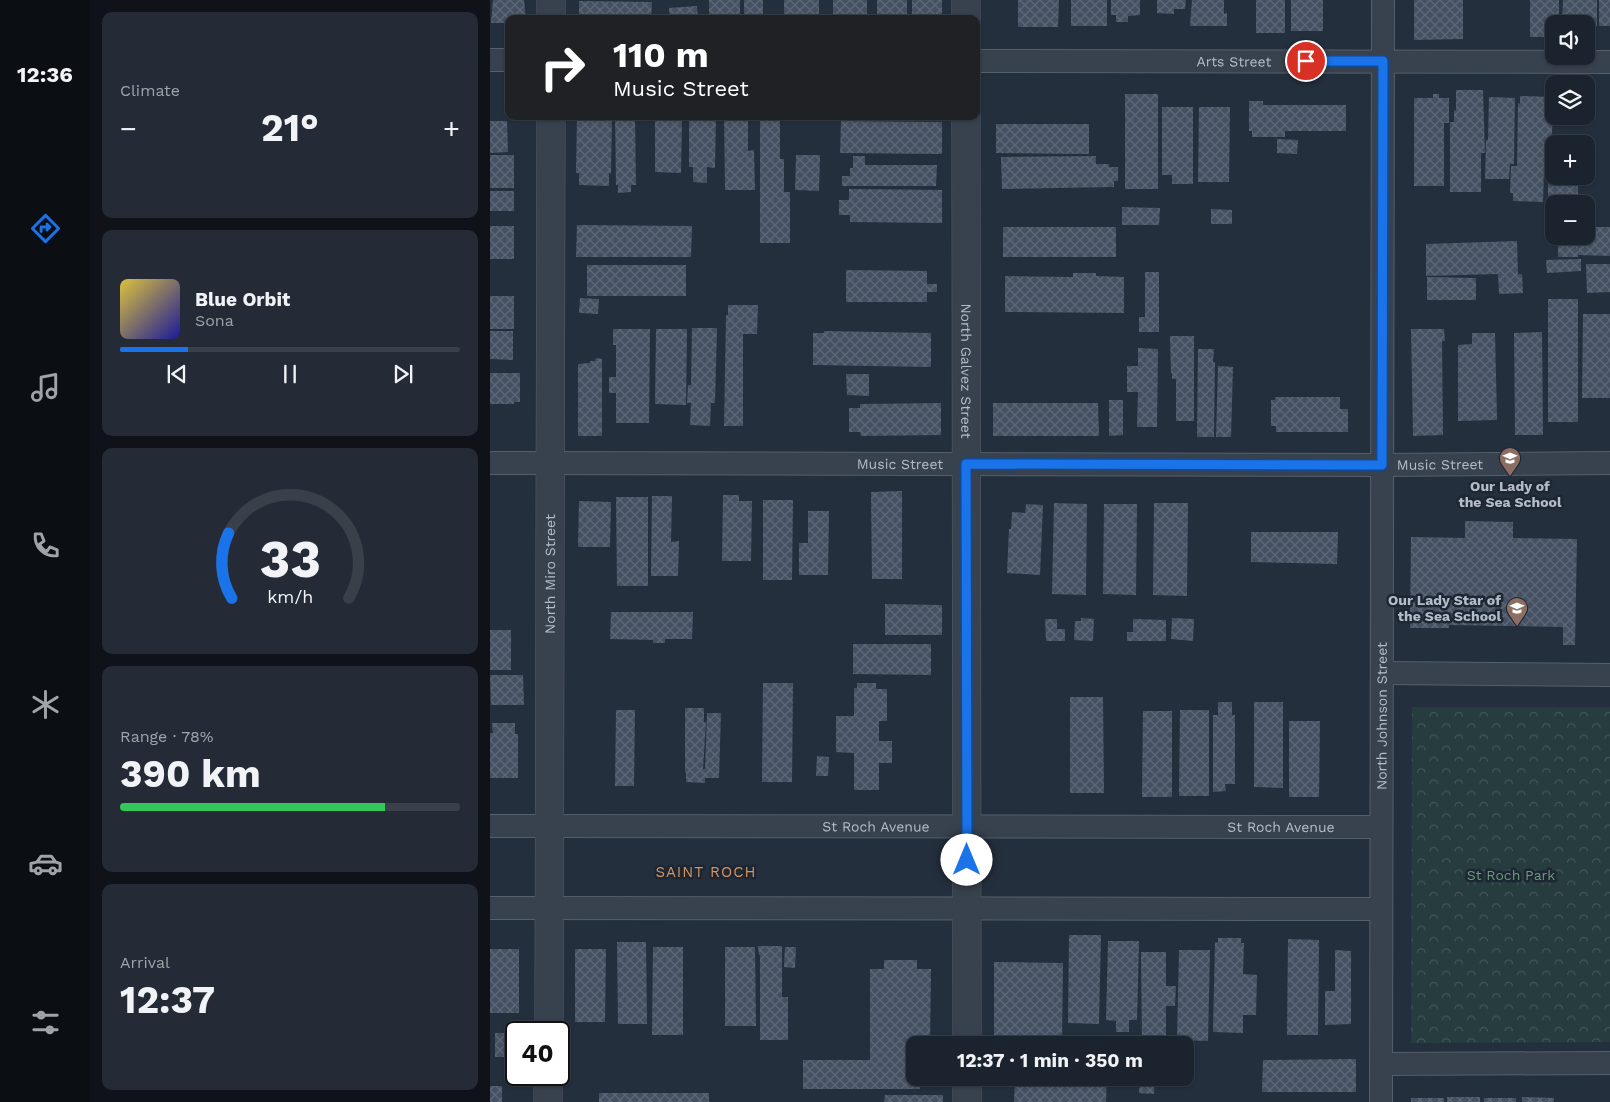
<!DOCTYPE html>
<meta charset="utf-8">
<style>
body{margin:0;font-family:"Work Sans",sans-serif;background:#242b36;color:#f1f3f6;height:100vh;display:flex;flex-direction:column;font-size:19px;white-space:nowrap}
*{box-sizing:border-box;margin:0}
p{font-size:16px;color:#a0a4aa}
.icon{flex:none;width:28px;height:28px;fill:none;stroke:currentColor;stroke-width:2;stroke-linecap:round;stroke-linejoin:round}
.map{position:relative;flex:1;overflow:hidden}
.drawer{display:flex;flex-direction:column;gap:12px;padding:12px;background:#0f1319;width:400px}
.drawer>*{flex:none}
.banner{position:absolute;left:15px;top:15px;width:475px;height:105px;border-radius:10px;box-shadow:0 1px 4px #0004,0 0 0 1px #39404a;background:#202124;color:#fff;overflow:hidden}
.controls{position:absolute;left:1055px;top:15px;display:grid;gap:10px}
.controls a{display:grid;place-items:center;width:50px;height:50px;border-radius:10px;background:#1b232e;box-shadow:0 1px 4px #0004,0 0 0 1px #39404a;font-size:25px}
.speed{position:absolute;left:15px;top:1021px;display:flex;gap:10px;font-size:25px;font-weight:700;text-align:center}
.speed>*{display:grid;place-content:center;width:65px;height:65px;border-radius:50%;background:#1b232e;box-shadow:0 1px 4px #0004,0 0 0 1px #39404a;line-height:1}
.speed .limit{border:2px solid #111;border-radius:8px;background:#fff;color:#111}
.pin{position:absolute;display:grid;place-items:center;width:42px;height:42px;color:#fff;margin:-21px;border:2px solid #fff;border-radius:50%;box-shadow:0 1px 5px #0007}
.me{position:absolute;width:55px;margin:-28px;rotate:0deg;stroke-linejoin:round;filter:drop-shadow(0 0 4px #0008)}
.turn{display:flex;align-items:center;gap:18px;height:105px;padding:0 25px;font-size:22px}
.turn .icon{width:65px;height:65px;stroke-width:2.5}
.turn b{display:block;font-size:35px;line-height:42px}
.big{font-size:38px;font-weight:700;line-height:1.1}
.drawer .tile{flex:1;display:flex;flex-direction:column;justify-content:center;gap:8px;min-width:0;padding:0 18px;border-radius:10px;background:#242b36}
.drawer .dial{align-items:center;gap:0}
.dial svg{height:130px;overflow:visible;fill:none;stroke:#39404a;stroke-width:7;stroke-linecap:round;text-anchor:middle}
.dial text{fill:#f1f3f6;stroke:none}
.song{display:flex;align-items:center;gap:15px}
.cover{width:60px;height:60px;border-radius:8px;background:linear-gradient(135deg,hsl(50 70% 55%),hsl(240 70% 35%))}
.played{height:5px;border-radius:2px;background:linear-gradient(90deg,#1a73e8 20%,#39404a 20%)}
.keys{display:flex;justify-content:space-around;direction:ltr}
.heat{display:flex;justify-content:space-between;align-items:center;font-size:28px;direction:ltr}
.charge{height:8px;border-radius:4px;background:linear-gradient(90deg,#34c759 78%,#39404a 0)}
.trip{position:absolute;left:416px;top:1036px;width:288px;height:50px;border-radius:10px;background:#1b232e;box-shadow:0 1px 4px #0004,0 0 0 1px #39404a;font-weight:700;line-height:50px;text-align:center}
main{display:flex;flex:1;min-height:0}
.tab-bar{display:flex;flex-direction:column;width:90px;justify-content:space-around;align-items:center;background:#0b0e12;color:#a0a4aa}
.tab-bar .icon{width:35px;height:35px}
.tab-bar .current{color:#1a73e8}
.tab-bar b{font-size:22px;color:#f1f3f6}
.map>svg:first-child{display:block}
.park{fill:url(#park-crowns)}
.building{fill:url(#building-cross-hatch)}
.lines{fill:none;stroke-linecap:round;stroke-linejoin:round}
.minor-casing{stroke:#565f6c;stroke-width:24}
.tertiary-casing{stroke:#565f6c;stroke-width:29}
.minor{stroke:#38414e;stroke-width:22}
.tertiary{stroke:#38414e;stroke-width:28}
.route-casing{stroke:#114b97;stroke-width:12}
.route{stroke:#1a73e8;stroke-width:9}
.labels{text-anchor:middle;stroke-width:5;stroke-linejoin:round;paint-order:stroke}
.street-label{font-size:14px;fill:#b4bcc9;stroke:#1d2633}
.poi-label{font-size:14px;font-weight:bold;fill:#b4bcc9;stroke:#1d2633}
.park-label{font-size:14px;fill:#6b9a76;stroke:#1d2633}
.neighbourhood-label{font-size:15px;letter-spacing:1px;fill:#d59563;stroke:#1d2633}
</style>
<main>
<nav class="tab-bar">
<b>12:36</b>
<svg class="icon current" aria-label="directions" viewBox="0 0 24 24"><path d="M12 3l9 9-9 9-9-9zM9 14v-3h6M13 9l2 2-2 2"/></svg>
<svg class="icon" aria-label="music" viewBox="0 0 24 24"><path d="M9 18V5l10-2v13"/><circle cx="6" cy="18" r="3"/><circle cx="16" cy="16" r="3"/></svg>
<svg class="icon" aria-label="phone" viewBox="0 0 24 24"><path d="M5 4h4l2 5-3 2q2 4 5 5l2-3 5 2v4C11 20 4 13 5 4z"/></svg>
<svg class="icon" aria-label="climate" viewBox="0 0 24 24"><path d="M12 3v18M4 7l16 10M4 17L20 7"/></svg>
<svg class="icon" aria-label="car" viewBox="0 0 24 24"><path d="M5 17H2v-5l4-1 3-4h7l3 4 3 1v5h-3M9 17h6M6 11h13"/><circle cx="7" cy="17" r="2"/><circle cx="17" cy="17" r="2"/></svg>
<svg class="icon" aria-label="filters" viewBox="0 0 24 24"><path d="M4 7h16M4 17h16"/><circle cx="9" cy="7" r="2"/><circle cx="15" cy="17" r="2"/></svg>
</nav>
<section class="drawer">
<div class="tile"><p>Climate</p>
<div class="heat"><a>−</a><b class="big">21°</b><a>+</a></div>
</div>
<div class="tile">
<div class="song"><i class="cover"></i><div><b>Blue Orbit</b><p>Sona</p></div></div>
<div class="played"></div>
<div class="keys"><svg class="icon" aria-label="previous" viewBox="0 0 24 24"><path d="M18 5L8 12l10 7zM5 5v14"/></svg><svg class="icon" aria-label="pause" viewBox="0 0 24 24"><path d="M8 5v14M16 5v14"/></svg><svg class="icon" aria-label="next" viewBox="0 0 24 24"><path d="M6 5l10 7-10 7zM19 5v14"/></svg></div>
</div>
<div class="tile dial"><svg viewBox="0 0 100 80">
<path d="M14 69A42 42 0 1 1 86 69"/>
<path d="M14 69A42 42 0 0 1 12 29" stroke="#1a73e8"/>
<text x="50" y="56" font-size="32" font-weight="700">33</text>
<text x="50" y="72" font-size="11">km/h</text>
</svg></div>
<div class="tile"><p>Range · 78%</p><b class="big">390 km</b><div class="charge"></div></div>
<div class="tile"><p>Arrival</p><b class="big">12:37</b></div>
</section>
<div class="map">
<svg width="1120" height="1102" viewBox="0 0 1120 1102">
<defs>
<pattern id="park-crowns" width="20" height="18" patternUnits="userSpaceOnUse" patternTransform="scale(1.25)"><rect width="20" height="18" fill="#263c3f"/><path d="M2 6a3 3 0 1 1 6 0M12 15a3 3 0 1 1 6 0" fill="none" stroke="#435659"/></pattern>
<pattern id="building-cross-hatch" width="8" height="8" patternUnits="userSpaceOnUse" patternTransform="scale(1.25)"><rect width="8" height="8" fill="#455162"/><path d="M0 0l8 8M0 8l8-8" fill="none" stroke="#5d6877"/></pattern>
</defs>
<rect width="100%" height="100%" fill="#242f3e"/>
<polygon class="park" points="922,707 1120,707 1120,1042 921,1043"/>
<g class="building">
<polygon points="3,0 34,0 36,19 19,19 19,23 1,23"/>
<rect x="219" y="0" width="31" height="19"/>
<rect x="254" y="0" width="19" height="19"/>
<rect x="294" y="0" width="35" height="19"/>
<rect x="343" y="0" width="34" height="19"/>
<rect x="387" y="0" width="30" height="19"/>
<rect x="422" y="0" width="30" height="19"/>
<polygon points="528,0 569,0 568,27 528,27"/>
<rect x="581" y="0" width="36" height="26"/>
<polygon points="621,0 650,0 650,15 638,16 638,22 626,22 626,15 621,15"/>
<polygon points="667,0 696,0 695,9 684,9 684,14 667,13"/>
<polygon points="702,0 734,0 734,14 737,13 737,26 700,26"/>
<rect x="766" y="0" width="29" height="33"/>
<rect x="801" y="0" width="32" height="31"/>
<polygon points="924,0 973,0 973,39 924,40"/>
<polygon points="1040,0 1069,0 1069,24 1064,24 1064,37 1040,37"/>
<polygon points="1073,0 1107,0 1107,26 1096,26 1096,24 1072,24"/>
<rect x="1109" y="0" width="11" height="26"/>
<polygon points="89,1 162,2 161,19 89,19"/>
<polygon points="207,6 208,19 180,19 179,8"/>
<polygon points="966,90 993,90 995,153 991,153 991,192 960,192 960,122 964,122 964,110 966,111"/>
<rect x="635" y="94" width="33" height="95"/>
<polygon points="943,94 949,94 949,98 959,98 959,123 954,123 954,186 924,186 924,98 943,98"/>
<polygon points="1030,96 1063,97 1061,171 1054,170 1053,202 1023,201 1023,193 1020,193 1021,166 1027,166 1028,103 1030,104"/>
<polygon points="999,97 1025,98 1024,164 1020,164 1019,179 995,179 996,140 998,140"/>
<polygon points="759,101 773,101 773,105 856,105 856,131 795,131 795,137 762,137 762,131 759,131"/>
<polygon points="672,107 703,107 703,184 682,184 682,175 672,175"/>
<polygon points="709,107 740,107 739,182 708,182"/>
<polygon points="87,116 122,116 121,174 119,173 119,186 89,185 89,173 86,173"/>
<polygon points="125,116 145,116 146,185 141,185 141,192 128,193 128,185 126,185"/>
<polygon points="165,116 192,116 191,173 165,172"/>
<polygon points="199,116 226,116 225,168 217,167 217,183 203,182 203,167 199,167"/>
<polygon points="234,116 258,116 258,151 264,150 265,190 235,190"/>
<polygon points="270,116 290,116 290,159 294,159 294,192 300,192 300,243 270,243"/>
<polygon points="0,121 17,121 18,152 0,153"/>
<polygon points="351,121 452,122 452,154 350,153"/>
<polygon points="506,124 599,124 599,154 506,153"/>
<rect x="1065" y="138" width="29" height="6"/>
<polygon points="787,139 808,140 807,154 787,153"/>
<rect x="0" y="155" width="24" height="33"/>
<polygon points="306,155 330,155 329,191 305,190"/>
<polygon points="363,156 375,156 375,165 447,165 446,186 352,186 352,176 360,176 360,168 363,168"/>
<polygon points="606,156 606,164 619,164 619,167 628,167 628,181 624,181 624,187 512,189 511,157"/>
<polygon points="1058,173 1064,173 1064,176 1088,176 1088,204 1064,204 1064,236 1088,236 1088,257 1068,257 1068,244 1058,244"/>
<polygon points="359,189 452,190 452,223 360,222 360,215 349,215 349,200 359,200"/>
<rect x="0" y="191" width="24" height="20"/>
<polygon points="632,207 670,208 669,225 632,225"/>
<polygon points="721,209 742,210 742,224 721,224"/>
<polygon points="87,225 202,226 201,257 86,257"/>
<rect x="0" y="226" width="24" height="33"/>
<rect x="513" y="227" width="113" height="30"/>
<polygon points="1096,227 1120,227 1120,256 1088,255 1089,236 1096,236"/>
<polygon points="1027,241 1028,274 1032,274 1033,293 1009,294 1008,274 936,276 936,244"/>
<polygon points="1091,259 1091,271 1057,273 1056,260"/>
<polygon points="1096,264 1120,264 1120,292 1097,293"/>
<rect x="97" y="265" width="99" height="31"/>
<polygon points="356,270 437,271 437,284 447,284 447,292 437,292 437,302 356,302"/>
<polygon points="655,272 669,272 669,332 649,332 649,317 655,317"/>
<polygon points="583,273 606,273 606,276 634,277 634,313 515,312 515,276 583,277"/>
<polygon points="937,277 986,278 986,300 937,300"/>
<rect x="0" y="296" width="24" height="33"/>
<polygon points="90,298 109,299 108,314 89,313"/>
<rect x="1058" y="299" width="30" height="123"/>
<polygon points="238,305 268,305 267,334 253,334 253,426 234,426 236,315 238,315"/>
<polygon points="1093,314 1120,314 1120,398 1092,398"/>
<polygon points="202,328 227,328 225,403 221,403 220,426 200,425 201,403 197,403 198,385 201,385"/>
<polygon points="123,329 160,329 159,423 126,423 126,393 119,393 119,377 126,377 126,345 123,345"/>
<polygon points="166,329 197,329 196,405 165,404"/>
<polygon points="921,329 954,329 955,341 952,341 953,435 923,436"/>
<polygon points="0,331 23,331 23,360 0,359"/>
<polygon points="334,331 441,333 441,367 323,365 323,333 334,333"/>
<polygon points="1052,332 1053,435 1025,435 1024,333"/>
<polygon points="982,333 1005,333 1007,420 968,421 968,345 982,344"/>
<polygon points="680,336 704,336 704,421 686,421 686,379 682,379 682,373 681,373"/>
<polygon points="648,348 668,349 667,427 647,427 648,392 637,392 637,366 648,366"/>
<polygon points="708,349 724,349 723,362 725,362 724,437 707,437"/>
<polygon points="106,358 112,359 112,436 88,436 88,364 100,363 100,361 105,361"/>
<polygon points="728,366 743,367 741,437 726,437"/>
<polygon points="0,373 30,373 30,402 24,402 24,404 0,404"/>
<polygon points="356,374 379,374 379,396 357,395"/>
<polygon points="785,397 850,397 850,409 858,409 858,432 786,432 786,426 781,426 781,400 785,400"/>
<polygon points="619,400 633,400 633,435 619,436"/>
<polygon points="451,403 451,435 371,436 370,432 359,432 359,408 370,408 370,404"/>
<polygon points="503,403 608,403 609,436 503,436"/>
<polygon points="412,491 412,579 382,579 381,492"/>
<polygon points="233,495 249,495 249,501 262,501 261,561 232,561"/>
<polygon points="162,496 182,496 181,542 189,541 188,576 161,576"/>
<polygon points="126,497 158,497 158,586 127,586"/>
<polygon points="273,500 303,500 302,580 273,580"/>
<polygon points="89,501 121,502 120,547 88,547"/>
<polygon points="564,503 597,504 596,595 562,594"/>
<polygon points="664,503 698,503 697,596 663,595"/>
<polygon points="536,504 553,505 550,575 517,573 519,529 521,529 522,512 535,513"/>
<polygon points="614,504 647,504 646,595 613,594"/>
<polygon points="318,511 339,511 338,575 309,575 309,543 318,543"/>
<polygon points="975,521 1023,522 1023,538 1087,539 1085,645 1073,645 1073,627 959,625 959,628 920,628 921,537 975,538"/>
<polygon points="761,532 848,532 847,564 761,562"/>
<polygon points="395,604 452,605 452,635 395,635"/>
<polygon points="121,612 203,612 202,639 175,639 175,643 163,643 163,640 120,639"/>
<polygon points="591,618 604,619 603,641 584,640 585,621 591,621"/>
<polygon points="682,618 704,619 703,641 681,639"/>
<polygon points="555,619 567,619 567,629 575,629 575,641 556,641"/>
<polygon points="643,619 676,620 676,641 637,641 637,632 643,632"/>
<rect x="0" y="630" width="21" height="40"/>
<polygon points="363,644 441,644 441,675 363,674"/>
<polygon points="0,675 33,675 34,705 1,705"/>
<polygon points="273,683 303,683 302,782 272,782"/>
<polygon points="367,683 386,683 386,689 397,689 397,721 389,721 389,741 402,741 402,763 389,763 389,790 364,790 364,753 346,752 346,716 364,716 364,688 367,688"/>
<polygon points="580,697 613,697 614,793 580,793"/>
<polygon points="728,702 742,702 742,715 745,715 745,784 735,784 736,791 723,792 723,715 728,715"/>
<polygon points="764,702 793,702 793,788 764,787"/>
<polygon points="195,708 214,708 214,722 216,722 213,769 215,769 217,713 231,713 229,778 215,778 215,783 196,782 196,773 195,773"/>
<polygon points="126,710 145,710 144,786 125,786"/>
<polygon points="690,710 719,710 719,796 689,796"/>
<polygon points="653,711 682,711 682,797 652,797"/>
<polygon points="799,721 830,721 829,797 799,797"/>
<polygon points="2,723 25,723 25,734 28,734 28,778 0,778 0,733 3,733"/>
<polygon points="327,756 339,757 338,776 326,776"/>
<polygon points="579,935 611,935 609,1024 578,1023"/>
<polygon points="728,938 751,938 751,943 754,943 753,974 767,975 766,1015 753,1015 753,1033 723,1032 725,942 728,943"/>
<polygon points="798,939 829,940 828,1035 797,1035"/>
<polygon points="618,941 649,941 647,1020 639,1020 639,1032 626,1032 626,1021 616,1020"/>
<polygon points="127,942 156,942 157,1024 128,1024"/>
<polygon points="268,946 292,946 292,997 298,997 298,1040 270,1040 270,955 269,955"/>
<polygon points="163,947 193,947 193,1035 162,1035"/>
<polygon points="235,947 265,947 266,1026 235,1026"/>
<polygon points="295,947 306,947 305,968 294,967"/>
<rect x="0" y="949" width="29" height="64"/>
<polygon points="85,949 116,949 115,1022 85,1022"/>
<polygon points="689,950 720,950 718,1041 687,1040"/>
<polygon points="845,950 861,951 861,1024 835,1025 835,991 845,991"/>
<polygon points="651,952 676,952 676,986 686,986 685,1006 676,1006 676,1045 652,1045"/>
<polygon points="394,960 427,960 427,969 441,969 440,1045 425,1045 425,1078 430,1078 430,1089 313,1089 313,1060 380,1060 380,969 394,969"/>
<polygon points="504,962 573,963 572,1045 504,1045"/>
<rect x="5" y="1033" width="21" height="24"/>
<polygon points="614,1038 626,1039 626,1045 614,1045"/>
<polygon points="866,1059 866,1092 772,1092 773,1060"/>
<polygon points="525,1078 617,1078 616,1102 524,1102"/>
<polygon points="650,1078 665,1078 664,1094 649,1093"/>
<rect x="0" y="1086" width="12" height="16"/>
<rect x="109" y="1093" width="110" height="9"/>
<polygon points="395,1095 453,1095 453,1102 394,1102"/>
<rect x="957" y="1097" width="33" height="5"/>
<polygon points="1032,1097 1064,1098 1064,1102 1032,1102"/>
<rect x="921" y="1098" width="33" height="4"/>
<rect x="994" y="1098" width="32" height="4"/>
</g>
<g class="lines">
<g class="minor-casing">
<g id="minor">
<polyline points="0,60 19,60"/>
<path id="s1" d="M486 61 1120 62"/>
<path id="s2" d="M0 463 892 465 1120 463"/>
<polyline points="892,673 1120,675"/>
<path id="s3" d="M0 826 891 827"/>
<polyline points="0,908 891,909"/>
<polyline points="891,1064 1120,1063"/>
<path id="s4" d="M891 1102 893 0"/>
</g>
</g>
<g class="tertiary-casing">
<g id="tertiary">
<polyline points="61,0 61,19"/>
<polyline points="476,0 476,19"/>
<path id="s5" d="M476 116 477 1045"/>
<path id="s6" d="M59 1032 61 116"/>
<polyline points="58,1102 58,1075"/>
<polyline points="477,1102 477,1078"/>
</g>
</g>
<use href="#minor" class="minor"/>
<use href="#tertiary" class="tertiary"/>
</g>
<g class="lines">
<g class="route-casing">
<polyline id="route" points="477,860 476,464 892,465 893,61 816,61"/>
</g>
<use href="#route" class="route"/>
</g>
<defs>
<g id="school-pin" transform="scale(1.125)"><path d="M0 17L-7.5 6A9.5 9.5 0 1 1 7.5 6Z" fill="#8d6e63" stroke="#1d2633"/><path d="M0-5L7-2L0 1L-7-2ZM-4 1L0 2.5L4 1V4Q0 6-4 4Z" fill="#fff"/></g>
</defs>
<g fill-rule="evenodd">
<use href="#school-pin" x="1020" y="458"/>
<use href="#school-pin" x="1027" y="608"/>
</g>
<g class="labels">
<g class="street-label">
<text dy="5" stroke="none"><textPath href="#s1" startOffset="258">Arts Street</textPath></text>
<text dy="5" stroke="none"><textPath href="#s5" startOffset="255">North Galvez Street</textPath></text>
<text dy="5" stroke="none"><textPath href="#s2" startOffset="410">Music Street</textPath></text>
<text dy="5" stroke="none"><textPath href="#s2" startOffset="950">Music Street</textPath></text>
<text dy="5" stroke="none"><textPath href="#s6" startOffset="458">North Miro Street</textPath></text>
<text dy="5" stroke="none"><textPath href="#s4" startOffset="386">North Johnson Street</textPath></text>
<text dy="5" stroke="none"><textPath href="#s3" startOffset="386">St Roch Avenue</textPath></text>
<text dy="5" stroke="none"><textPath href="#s3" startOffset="791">St Roch Avenue</textPath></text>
</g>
<g class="poi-label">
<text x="1020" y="491">Our Lady of<tspan x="1020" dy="16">the Sea School</tspan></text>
<text x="1011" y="605" text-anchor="end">Our Lady Star of<tspan x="1011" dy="16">the Sea School</tspan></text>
</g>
<g class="park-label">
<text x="1021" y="880">St Roch Park</text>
</g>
<g class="neighbourhood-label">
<text x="216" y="877">SAINT ROCH</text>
</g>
</g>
</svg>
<div class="controls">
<a><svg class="icon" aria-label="sound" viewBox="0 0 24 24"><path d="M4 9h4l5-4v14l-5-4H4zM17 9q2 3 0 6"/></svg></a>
<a><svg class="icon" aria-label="layers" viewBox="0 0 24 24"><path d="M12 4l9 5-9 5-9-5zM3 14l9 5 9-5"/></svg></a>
<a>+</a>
<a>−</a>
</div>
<div class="speed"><div class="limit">40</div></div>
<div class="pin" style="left:816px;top:61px;background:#d93025"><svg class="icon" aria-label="arrive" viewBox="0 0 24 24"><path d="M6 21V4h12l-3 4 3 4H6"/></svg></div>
<svg class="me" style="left:477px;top:860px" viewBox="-20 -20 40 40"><circle r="19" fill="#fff"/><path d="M0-13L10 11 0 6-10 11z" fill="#1a73e8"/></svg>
<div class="trip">12:37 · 1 min · 350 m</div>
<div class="banner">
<div class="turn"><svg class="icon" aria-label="right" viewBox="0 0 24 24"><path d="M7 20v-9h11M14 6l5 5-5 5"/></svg><div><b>110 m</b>Music Street</div></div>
</div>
</div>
</main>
